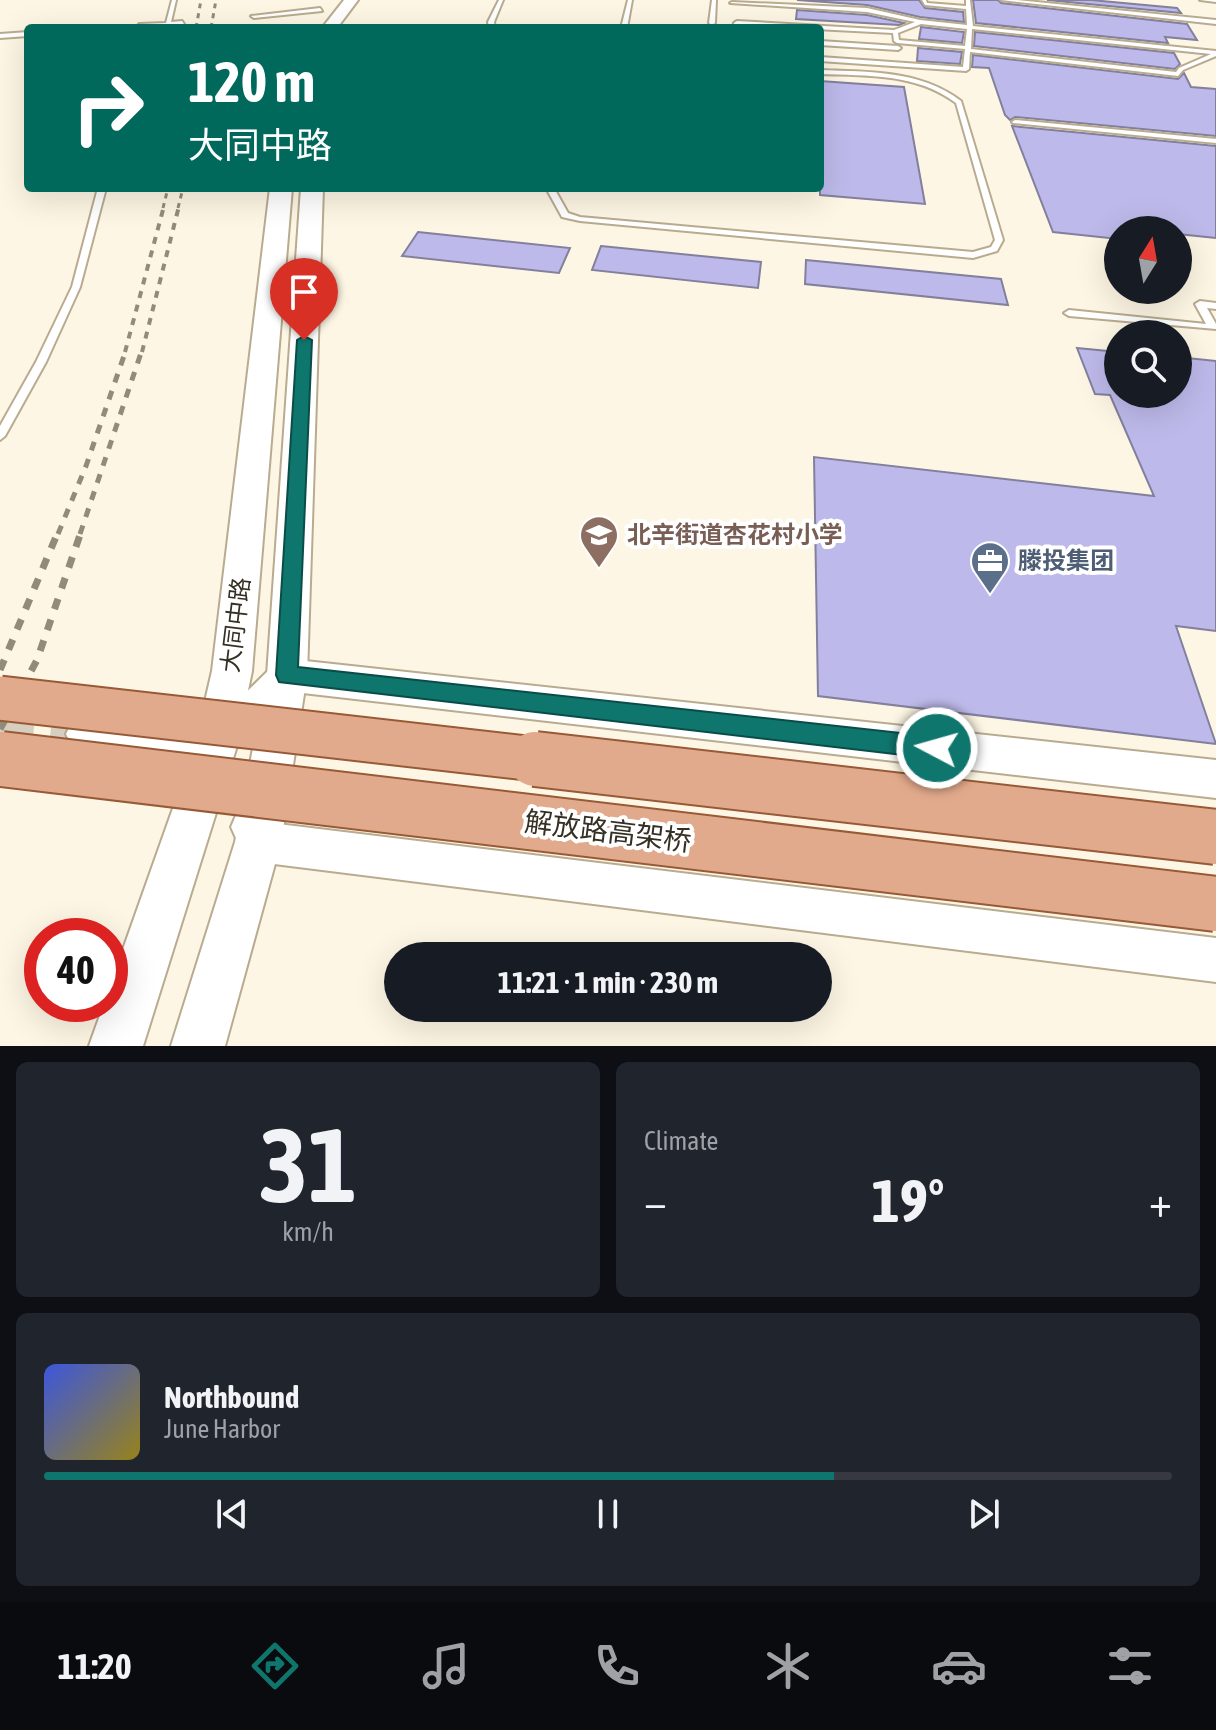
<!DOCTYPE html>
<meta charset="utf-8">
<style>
body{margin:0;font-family:"Asap Condensed","Noto Sans SC",sans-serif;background:#20242c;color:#f1f3f6;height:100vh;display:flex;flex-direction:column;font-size:30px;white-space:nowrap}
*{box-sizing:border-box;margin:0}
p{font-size:26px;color:#9ea1a6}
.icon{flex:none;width:44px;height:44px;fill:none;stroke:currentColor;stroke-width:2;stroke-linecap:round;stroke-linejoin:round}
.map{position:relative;height:1046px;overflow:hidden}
.side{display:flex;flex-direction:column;gap:16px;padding:16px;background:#0d0f14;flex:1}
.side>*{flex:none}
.guide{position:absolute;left:24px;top:24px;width:800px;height:168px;border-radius:8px;box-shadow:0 8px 32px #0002;background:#00695c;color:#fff;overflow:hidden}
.needle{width:52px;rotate:11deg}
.fabs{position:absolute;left:1104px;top:216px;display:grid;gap:16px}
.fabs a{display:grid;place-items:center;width:88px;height:88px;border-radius:50%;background:#171b24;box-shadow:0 8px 32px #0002;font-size:40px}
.speed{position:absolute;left:24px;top:918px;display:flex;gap:16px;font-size:40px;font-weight:700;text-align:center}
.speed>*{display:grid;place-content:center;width:104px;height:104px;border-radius:50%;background:#171b24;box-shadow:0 8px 32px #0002;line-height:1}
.speed .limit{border:12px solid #d22;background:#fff;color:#111}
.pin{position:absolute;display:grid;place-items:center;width:68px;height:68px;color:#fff;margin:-82px -34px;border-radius:50% 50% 50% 0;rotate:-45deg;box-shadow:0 0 8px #0007}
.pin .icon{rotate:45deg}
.me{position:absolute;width:88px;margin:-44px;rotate:276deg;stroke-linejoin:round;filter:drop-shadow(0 0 6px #0008)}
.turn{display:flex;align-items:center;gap:28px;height:168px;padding:0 32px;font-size:36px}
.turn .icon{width:104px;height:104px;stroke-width:2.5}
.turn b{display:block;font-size:56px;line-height:68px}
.big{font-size:60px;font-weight:700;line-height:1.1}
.side .tile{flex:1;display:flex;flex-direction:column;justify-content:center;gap:12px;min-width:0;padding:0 28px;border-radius:12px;background:#20242c}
.side .dial{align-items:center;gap:0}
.dial b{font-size:104px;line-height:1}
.song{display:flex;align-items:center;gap:24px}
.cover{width:96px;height:96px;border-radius:12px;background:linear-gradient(135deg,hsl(230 70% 55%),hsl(50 70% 35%))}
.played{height:8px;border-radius:4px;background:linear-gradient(90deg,#0f766e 70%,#363941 70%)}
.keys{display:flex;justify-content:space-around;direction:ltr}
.heat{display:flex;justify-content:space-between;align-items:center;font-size:44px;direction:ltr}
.side .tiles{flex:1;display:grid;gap:16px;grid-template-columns:1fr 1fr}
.tile:last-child{grid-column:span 2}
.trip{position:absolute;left:384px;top:942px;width:448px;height:80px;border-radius:40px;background:#171b24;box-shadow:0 8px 32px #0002;font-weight:700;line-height:80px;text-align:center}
.dock{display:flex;height:128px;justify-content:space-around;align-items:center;background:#090b0e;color:#9ea1a6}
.dock .icon{width:56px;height:56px}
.dock .active{color:#0f766e}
.dock b{font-size:36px;color:#f1f3f6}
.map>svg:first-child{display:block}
.building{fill:#bdb9ea;stroke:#82809c;stroke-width:2}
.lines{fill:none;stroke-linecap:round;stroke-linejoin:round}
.tertiary-tunnel{stroke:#d6cebe;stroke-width:34;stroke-dasharray:34 17;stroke-linecap:butt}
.service-casing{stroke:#b9ab8f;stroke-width:4}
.tertiary-casing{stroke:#b9ab8f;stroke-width:4}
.secondary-casing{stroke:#b9ab8f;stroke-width:4}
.service{fill:#fff;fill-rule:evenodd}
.tertiary{fill:#fff;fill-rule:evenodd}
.secondary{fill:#fff;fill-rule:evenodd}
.rail-far3{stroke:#918b7c;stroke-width:3;stroke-dasharray:5 5;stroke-linecap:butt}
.rail-far2{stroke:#918b7c;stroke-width:4;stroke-dasharray:7 7;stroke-linecap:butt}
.rail-far1{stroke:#918b7c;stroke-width:5;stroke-dasharray:9 9;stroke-linecap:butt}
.rail{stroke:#918b7c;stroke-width:7;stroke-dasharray:11 11;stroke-linecap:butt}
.primary-bridge-far1-casing{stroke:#985a36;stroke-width:47;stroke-linecap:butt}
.primary-bridge-casing{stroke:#985a36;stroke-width:58;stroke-linecap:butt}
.primary-bridge-far1{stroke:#e2aa8c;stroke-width:43}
.primary-bridge{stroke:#e2aa8c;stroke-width:54}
.route{fill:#0f766e;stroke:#0a4d48;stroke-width:2}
.labels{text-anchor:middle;stroke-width:8;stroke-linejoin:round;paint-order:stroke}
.education-label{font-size:24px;font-weight:bold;fill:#785e54;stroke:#fff;text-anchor:start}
.service-label{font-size:24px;font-weight:bold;fill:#4e5e75;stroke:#fff;text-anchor:start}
.street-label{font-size:24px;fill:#353024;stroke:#fff}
.near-street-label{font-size:28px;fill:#353024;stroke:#fff}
</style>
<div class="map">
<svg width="1216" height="1046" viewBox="0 0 1216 1046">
<rect width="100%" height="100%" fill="#fef6e4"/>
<g class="building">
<polygon points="797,0 919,0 925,8 963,12 964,22 920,17 867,5"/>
<polygon points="973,0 998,0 1001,3 1187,24 1197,40 1165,37 1168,43 976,23"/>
<polygon points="1047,0 1091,0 1177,8 1181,13"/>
<polygon points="797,10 867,15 904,23 899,25 796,19"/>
<polygon points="921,27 964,32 962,43 919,39"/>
<polygon points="975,32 1174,53 1180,64 1175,69 974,46"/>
<polygon points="918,48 962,52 960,64 917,61"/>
<polygon points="973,55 1178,79 1184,73 1191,87 1216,89 1216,136 1015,117 1010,120 1005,115 989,68 972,67"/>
<polygon points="820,81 904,87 925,204 820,195"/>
<polygon points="1012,126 1216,146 1216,238 1178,234 1178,230 1118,230 1118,239 1053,232"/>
<polygon points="418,232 570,248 559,273 402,256"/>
<polygon points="601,246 761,262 758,288 592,270"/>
<polygon points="806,260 1001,279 1008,305 805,284"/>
<polygon points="1077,348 1118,352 1118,394 1178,394 1178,357 1216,361 1216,631 1176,626 1216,744 818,696 814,457 1154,496 1110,395 1095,394"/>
</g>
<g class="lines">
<polyline class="tertiary-tunnel" points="0,725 85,734"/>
<g class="service-casing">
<g id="service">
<polygon points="172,0 176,0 171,22 182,21 184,24 137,27 139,24 166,23"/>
<polygon points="499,0 503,0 494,22 495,28 489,28 488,22"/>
<polygon points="628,0 632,0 627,28 621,28"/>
<polygon points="712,0 716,0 715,23 712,25 709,23"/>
<path d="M922 0H926L927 3 966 6V0H970L973 26 1216 51V56L1183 70 1178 76 970 52 969 69 966 71 820 61V57L963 67 965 49 897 43 894 41 893 33 739 25V28H733L734 23 737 21 894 30 915 22 867 12 730 3 732 2 867 8 920 20 967 25 966 9 925 5ZM921 24 967 29 965 46 899 40 898 33ZM972 29 1211 54 1179 68 1176 72 971 49Z"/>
<polygon points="1001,0 1017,0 1216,20 1216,24"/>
<polygon points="1200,0 1216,0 1216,2"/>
<polygon points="320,8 322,11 254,18 251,16"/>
<polygon points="28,32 28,36 0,38 0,34"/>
<polygon points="820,41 898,46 901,48 898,50 820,45"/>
<path d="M820 70C870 72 920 70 961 101L1003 240 997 251 973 258 580 221 562 217 546 188H554L568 213 580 217 973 252 991 247 995 240 956 103C916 73 868 76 820 74Z"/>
<polygon points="1015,120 1216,139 1216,143 1013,123 1012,122"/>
<polygon points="98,188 106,188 80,287 46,362 5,436 0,440 0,426 36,362 72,287"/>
<polygon points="1200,301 1216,303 1216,309 1207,308 1216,324 1216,329 1069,316 1064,313 1069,310 1206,324 1195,304"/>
</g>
</g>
<g class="tertiary-casing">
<g id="tertiary">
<polygon points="287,659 1216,760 1216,798 294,692 243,745 234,749 228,762 215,767 85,752 72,746 66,734 72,722 85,716 212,731 217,721 275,664"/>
<polygon points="251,807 265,813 270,823 1216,938 1216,982 258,862 244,856 231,827 237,813"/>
</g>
</g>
<g class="secondary-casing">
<g id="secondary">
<polygon points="344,0 358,0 337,28 322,28"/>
<polygon points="270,188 292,188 252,671 236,749 143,1046 89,1046 104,1004 110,1004 110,986 194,749 212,671"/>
<polygon points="301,188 323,188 307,675 281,842 225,1046 171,1046 235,842 267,675"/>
</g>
</g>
<use href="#service" class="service"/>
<use href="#tertiary" class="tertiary"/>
<use href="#secondary" class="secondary"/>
<g class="rail-far3">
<polyline points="196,28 201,0"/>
<polyline points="211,28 216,0"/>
<polyline points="163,208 168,188"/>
<polyline points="178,208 183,188"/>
</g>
<g class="rail-far2">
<polyline points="125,352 164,206"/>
<polyline points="142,352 179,206"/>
</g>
<g class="rail-far1">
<polyline points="58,534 86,466 126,350"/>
<polyline points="80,534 142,350"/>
</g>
<g class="rail">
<polyline points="0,670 58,532"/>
<polyline points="0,729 37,660 81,532"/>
</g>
<g class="primary-bridge-far1-casing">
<g id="primary-bridge-far1">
<polyline points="0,698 553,761"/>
<polyline points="0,759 18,761"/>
</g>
</g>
<g class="primary-bridge-casing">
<g id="primary-bridge">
<polyline points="1,759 1216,904"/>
<polyline points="535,759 1216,837"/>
</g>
</g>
<use href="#primary-bridge-far1" class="primary-bridge-far1"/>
<use href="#primary-bridge" class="primary-bridge"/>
</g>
<polygon class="route" points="304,336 312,340 298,667 937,737 945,740 949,748 945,756 937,759 279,682 276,675 297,340"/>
<defs>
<g id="school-pin" transform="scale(2)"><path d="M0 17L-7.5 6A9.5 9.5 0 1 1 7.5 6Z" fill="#8d6e63" stroke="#fff"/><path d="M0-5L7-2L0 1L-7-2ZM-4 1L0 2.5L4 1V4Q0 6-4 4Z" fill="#fff"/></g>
<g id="office-pin" transform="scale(2)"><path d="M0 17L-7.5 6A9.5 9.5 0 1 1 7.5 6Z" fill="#5c6f8a" stroke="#fff"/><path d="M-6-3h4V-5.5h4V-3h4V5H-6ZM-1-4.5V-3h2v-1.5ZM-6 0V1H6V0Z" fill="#fff"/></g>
</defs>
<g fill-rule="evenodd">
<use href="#school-pin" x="599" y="535"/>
<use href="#office-pin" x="990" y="561"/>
</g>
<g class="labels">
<g class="education-label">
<text x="627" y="543">北辛街道杏花村小学</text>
</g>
<g class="service-label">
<text x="1018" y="569">滕投集团</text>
</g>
<g class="street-label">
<text transform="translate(236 625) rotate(-83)" y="8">大同中路</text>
</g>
<g class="near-street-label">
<text transform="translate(608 831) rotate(7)" y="10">解放路高架桥</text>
</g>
</g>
</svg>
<div class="fabs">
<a><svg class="needle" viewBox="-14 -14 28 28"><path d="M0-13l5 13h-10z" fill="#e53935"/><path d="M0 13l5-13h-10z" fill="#9ea1a6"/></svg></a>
<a><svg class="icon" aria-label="search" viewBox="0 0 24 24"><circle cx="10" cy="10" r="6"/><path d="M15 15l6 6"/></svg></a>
</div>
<div class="speed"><div class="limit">40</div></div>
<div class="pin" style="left:304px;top:340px;background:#d93025"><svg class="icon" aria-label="arrive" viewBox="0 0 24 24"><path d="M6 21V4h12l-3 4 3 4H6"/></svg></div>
<svg class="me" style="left:937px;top:748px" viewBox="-20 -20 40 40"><circle r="17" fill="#0f766e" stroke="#fff" stroke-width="3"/><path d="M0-11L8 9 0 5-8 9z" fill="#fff"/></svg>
<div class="trip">11:21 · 1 min · 230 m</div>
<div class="guide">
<div class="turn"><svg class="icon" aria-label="right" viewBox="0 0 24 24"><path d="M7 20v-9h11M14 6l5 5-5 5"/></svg><div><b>120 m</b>大同中路</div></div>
</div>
</div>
<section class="side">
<div class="tiles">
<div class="tile dial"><b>31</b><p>km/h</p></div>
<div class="tile"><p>Climate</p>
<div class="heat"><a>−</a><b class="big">19°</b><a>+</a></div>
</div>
<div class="tile">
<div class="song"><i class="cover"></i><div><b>Northbound</b><p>June Harbor</p></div></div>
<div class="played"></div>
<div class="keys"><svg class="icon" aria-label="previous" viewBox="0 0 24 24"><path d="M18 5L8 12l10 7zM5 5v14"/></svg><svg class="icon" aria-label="pause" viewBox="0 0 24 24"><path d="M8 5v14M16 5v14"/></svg><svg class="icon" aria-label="next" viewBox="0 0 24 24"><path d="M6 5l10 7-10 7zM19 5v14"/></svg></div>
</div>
</div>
</section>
<nav class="dock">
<b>11:20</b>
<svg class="icon active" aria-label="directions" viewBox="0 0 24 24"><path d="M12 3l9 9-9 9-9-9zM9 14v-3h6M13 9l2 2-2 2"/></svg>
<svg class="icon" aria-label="music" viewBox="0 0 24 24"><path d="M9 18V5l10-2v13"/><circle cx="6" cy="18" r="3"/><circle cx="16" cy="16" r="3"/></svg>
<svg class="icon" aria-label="phone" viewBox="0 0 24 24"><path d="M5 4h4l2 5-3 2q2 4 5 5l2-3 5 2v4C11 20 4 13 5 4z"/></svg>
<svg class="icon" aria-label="climate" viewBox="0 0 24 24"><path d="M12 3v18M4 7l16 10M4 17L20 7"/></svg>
<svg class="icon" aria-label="car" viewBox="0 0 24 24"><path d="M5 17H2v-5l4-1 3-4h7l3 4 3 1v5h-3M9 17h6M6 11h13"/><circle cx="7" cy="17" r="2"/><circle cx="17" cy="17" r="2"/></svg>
<svg class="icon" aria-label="filters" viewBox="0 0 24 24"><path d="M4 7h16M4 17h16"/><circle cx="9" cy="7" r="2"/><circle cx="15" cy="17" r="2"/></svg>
</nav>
